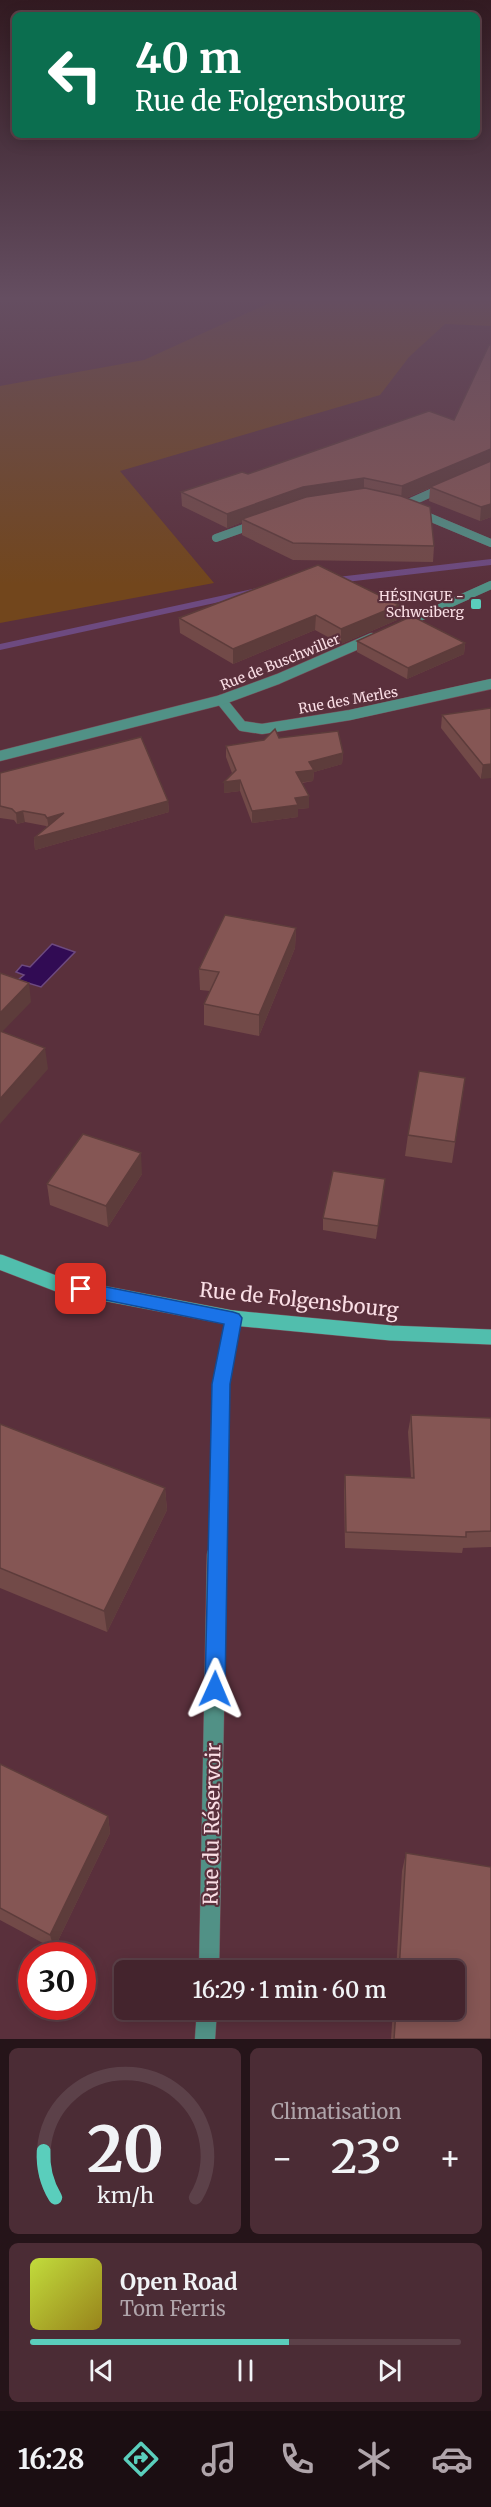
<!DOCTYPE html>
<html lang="fr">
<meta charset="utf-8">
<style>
body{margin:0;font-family:Merriweather,serif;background:#4b2c35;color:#f1f3f6;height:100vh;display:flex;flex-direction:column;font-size:22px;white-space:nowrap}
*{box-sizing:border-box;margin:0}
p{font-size:20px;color:#afa4aa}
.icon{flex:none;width:33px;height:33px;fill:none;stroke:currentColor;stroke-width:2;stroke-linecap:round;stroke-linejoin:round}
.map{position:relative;height:2039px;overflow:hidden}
.side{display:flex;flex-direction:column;gap:9px;padding:9px;background:#251419;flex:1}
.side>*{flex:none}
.banner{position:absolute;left:12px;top:12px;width:468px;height:126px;border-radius:9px;box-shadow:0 3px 15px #0003,0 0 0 2px #5c4149;background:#0b6e4f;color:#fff;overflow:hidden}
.speed{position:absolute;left:18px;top:1942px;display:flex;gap:12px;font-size:30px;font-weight:700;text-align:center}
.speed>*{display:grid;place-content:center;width:78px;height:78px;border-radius:50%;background:#44242d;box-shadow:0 3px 15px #0003,0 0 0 2px #5c4149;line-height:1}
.speed .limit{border:9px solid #d22;background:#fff;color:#111}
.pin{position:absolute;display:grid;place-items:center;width:51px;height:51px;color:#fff;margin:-26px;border-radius:12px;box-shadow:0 3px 9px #0006}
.me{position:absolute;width:66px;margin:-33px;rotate:1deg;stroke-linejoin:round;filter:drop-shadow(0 0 4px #0008)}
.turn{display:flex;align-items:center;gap:21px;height:126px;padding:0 24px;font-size:27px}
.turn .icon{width:78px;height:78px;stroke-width:2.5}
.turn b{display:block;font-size:42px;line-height:51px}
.big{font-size:45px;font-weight:600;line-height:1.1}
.side .card{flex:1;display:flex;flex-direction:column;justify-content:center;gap:9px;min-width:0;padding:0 21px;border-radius:9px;background:#4b2c35}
.side .dial{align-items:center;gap:0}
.dial svg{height:156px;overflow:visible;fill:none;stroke:#5c4149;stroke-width:7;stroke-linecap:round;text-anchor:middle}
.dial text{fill:#f1f3f6;stroke:none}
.song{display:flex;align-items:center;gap:18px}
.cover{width:72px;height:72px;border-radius:9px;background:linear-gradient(135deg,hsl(70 70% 55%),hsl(50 70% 35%))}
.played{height:6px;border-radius:3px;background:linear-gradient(90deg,#5acebc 60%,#5c4149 60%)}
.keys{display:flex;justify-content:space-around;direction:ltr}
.heat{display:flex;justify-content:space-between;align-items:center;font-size:33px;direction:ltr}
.side .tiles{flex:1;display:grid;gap:9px;grid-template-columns:1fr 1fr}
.card:last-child{grid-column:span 2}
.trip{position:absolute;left:114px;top:1960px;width:351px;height:60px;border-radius:9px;background:#44242d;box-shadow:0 3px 15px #0003,0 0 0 2px #5c4149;font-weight:600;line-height:60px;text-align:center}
.tabs{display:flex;height:96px;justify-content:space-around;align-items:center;background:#1b0e12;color:#afa4aa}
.tabs .icon{width:42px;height:42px}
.tabs .on{color:#5acebc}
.tabs b{font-size:27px;color:#f1f3f6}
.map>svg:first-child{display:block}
.green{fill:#72461c}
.water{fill:#310b54;stroke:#6d4a80;stroke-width:1.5}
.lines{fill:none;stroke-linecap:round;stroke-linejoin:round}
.stream{fill:#6d4a80;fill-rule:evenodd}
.minor-far3-casing{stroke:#774f5a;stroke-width:8}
.minor-far2-casing{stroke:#774f5a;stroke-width:11}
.minor-far1-casing{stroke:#774f5a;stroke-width:16}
.minor-casing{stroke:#774f5a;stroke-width:21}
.tertiary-far1-casing{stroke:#774f5a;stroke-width:8}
.tertiary-casing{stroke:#774f5a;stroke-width:11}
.secondary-casing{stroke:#774f5a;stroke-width:16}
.minor-far3{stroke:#519186;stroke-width:8}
.minor-far2{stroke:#519186;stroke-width:10}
.minor-far1{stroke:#519186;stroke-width:15}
.minor{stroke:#519186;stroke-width:20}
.tertiary-far1{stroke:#519186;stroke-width:8}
.tertiary{stroke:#519186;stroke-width:10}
.secondary{stroke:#51bead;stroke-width:15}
.wall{fill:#724a48}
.shaded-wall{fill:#5d3c3b}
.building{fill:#855654;stroke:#5d3c3b;stroke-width:1.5}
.route{fill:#1a73e8;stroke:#114b97;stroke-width:1.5}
.poi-dot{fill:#5acebc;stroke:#5a303c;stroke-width:2}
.labels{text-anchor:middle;stroke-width:4.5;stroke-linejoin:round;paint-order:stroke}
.far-poi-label{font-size:14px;fill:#fadee5;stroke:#5a303c;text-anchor:end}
.far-street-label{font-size:14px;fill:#fadee5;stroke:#5a303c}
.near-street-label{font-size:20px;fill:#fadee5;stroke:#5a303c}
</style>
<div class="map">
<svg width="491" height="2039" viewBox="0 0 491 2039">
<rect width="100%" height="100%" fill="#5a303c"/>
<polygon class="green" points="276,300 491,300 491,326 445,324 409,357 380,395 120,471 214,583 0,623 0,386 144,360"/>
<polygon class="water" points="52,944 75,952 41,987 18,980 24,975 16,972 22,965 30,967"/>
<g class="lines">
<g class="stream">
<polygon points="491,559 491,565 329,584 325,581 329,578"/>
<polygon points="257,588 261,591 260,593 0,650 0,644"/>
</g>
<g class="minor-far3-casing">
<g id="minor-far3">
<polyline points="402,506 442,488"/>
<polyline points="417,512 491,543"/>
<polyline points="216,538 255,524"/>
</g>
</g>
<g class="minor-far2-casing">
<polyline id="minor-far2" points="221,700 242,726 262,729 350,715 491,684"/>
</g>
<g class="minor-far1-casing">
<polyline id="minor-far1" points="217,1557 221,1384 233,1318"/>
</g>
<g class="minor-casing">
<g id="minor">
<polyline points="209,1971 217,1555"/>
<polyline points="205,2039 207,2010"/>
</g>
</g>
<g class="tertiary-far1-casing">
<polyline id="tertiary-far1" points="402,625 491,585"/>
</g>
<g class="tertiary-casing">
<polyline id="tertiary" points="0,756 221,700 278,679 372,638"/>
</g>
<g class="secondary-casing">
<polyline id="secondary" points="0,1262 60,1285 233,1318 391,1333 491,1337"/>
</g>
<use href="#minor-far3" class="minor-far3"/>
<use href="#minor-far2" class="minor-far2"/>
<use href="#minor-far1" class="minor-far1"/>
<use href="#minor" class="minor"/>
<use href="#tertiary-far1" class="tertiary-far1"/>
<use href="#tertiary" class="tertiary"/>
<use href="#secondary" class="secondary"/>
</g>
<g class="wall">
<polygon points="491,345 491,517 480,521 429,501 430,488 406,498 434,546 433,562 293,560 242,535 242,522 227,528 182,506 181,492 454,420"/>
<polygon points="318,565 397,620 341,644 315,630 233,664 180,633 179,618"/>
<polygon points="357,641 465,643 464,654 407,679 357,652"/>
<polygon points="491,708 481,779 441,728 442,715"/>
<polygon points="279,738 343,753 342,764 314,772 313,781 302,783 309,796 309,808 298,809 298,817 252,823 240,791 224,793 224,782 232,773 226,757 226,746"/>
<polygon points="0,773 168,801 169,812 35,850 34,838 47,827 46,826 25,822 17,824 14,820 0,818"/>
<polygon points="296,928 295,948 259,1036 204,1025 204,1004 210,991 200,990 199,969"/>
<polygon points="465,1078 452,1163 405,1156 408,1135"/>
<polygon points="142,1174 108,1227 50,1205 47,1184"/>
<polygon points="385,1179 376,1239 323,1230 323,1218"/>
<polygon points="411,1415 491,1418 491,1547 463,1548 462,1553 345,1548 344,1491 345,1475 411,1478 408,1432"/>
<polygon points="0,1424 165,1488 167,1510 107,1632 0,1588"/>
<polygon points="0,1764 108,1816 110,1833 54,1949 0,1920"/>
<polygon points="406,1853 491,2039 391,2039 393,2010 454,2010 454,1971 396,1971 402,1871"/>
</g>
<g class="shaded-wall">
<polygon points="491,449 491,462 401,500 402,486"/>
<polygon points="364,478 364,492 242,519 242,522 227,528 227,514 303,487"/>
<polygon points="491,504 491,517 480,521 481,507"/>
<polygon points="399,605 397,620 341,644 341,629"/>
<polygon points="316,615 315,630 233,664 233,649"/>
<polygon points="465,643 464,654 407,679 408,668"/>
<polygon points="343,753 342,764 314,772 313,781 296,783 296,772 309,762"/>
<polygon points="491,764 491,778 481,779 483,765"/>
<polygon points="240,780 240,791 224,793 224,782"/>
<polygon points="309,796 309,808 298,809 298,817 252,823 252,811 295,798"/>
<polygon points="168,801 169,812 35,850 34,838"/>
<polygon points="23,811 25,822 17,824 16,813"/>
<polygon points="64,813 49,829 47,818"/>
<polygon points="296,928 295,948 259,1036 259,1015"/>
<polygon points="29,983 31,1002 0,1034 0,1013"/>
<polygon points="45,1048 48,1069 0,1124 0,1099"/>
<polygon points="141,1153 142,1174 108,1227 106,1206"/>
<polygon points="385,1179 384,1191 376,1239 378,1226"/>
<polygon points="165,1488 167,1510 107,1632 104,1611"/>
<polygon points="108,1816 110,1833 54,1949 50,1935"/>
</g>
<g class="building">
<polygon points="489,345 491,345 491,449 402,486 364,478 303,487 227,514 181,492 242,472 248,474 429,411 454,420"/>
<polygon points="491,461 491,504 481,507 430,487"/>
<polygon points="365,488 401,496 430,507 434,546 293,543 242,519 306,497"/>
<polygon points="318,565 399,605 341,629 316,615 233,649 179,618"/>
<polygon points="412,616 465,643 408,668 357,641"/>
<polygon points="491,708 491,764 483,765 442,715"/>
<polygon points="275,729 279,738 338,731 343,753 309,762 314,770 296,772 309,796 295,798 298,805 252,811 240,780 224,782 236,770 226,746 264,740"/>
<polygon points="141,737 168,801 34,838 64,813 47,818 45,815 23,811 16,813 12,809 0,806 0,773"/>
<polygon points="225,915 296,928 259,1015 204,1004 219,972 199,969"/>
<polygon points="0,973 29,983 0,1013"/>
<polygon points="0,1031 45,1048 0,1099"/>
<polygon points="419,1071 465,1078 455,1142 408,1135"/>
<polygon points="83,1134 141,1153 106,1206 47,1184"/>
<polygon points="333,1171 385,1179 378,1226 323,1218"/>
<polygon points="411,1415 491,1418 491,1531 466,1532 466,1537 346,1532 345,1475 414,1478"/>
<polygon points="0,1424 165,1488 104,1611 0,1568"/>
<polygon points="0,1764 108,1816 50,1935 0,1908"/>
<polygon points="406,1853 491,1867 491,2039 394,2039 396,2010 454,2010 454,1971 399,1971"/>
</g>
<linearGradient id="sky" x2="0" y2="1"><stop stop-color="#321a21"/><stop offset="0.51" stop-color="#654e61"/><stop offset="1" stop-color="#654e61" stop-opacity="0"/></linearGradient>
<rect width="491" height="585" fill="url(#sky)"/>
<polygon class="route" points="81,1282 233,1312 239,1314 242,1318 230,1384 225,1689 222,1696 215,1699 208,1696 205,1689 212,1384 224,1324 81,1295 76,1294 73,1289 76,1284"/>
<rect class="poi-dot" x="470" y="598" width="12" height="12" rx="3"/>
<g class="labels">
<g class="far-poi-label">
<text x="464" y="601">HÉSINGUE -<tspan x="464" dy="16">Schweiberg</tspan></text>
</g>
<g class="far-street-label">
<text transform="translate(280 662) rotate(-22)" y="5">Rue de Buschwiller</text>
<text transform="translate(348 700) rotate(-10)" y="5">Rue des Merles</text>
</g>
<g class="near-street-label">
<text transform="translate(299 1300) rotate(6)" y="7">Rue de Folgensbourg</text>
<text transform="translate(212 1824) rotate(-89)" y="7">Rue du Réservoir</text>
</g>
</g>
</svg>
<div class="speed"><div class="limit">30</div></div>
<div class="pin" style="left:81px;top:1289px;background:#d93025"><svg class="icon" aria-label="arrive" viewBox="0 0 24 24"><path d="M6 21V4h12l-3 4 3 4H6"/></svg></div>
<svg class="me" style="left:215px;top:1689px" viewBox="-20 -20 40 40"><path d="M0-17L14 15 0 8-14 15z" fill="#1a73e8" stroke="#fff" stroke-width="4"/></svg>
<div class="trip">16:29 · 1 min · 60 m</div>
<div class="banner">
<div class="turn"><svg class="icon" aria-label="left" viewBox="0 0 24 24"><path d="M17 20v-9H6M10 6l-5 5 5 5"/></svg><div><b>40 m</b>Rue de Folgensbourg</div></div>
</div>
</div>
<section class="side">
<div class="tiles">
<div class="card dial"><svg viewBox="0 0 100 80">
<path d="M14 69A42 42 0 1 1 86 69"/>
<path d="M14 69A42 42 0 0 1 8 45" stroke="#5acebc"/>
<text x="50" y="56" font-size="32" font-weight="700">20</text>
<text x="50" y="72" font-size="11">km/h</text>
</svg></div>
<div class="card"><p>Climatisation</p>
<div class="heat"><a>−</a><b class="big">23°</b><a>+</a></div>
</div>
<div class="card">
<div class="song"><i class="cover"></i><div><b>Open Road</b><p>Tom Ferris</p></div></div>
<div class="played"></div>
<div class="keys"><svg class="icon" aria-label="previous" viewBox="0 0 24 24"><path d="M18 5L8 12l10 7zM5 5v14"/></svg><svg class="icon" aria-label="pause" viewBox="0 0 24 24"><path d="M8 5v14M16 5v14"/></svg><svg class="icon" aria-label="next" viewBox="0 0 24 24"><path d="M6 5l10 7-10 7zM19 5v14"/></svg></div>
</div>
</div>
</section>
<nav class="tabs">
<b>16:28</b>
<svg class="icon on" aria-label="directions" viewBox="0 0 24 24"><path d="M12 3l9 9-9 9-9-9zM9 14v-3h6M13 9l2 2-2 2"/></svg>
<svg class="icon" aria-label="music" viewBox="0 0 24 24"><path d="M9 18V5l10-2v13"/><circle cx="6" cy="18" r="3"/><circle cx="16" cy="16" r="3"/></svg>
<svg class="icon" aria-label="phone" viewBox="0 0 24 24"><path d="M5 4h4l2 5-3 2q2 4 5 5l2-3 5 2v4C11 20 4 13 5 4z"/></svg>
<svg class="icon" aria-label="climate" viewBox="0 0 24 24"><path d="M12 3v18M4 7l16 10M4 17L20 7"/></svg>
<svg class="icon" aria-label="car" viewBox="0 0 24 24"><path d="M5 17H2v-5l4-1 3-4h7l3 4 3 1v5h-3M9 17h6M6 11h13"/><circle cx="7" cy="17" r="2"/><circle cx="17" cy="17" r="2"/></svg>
</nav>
